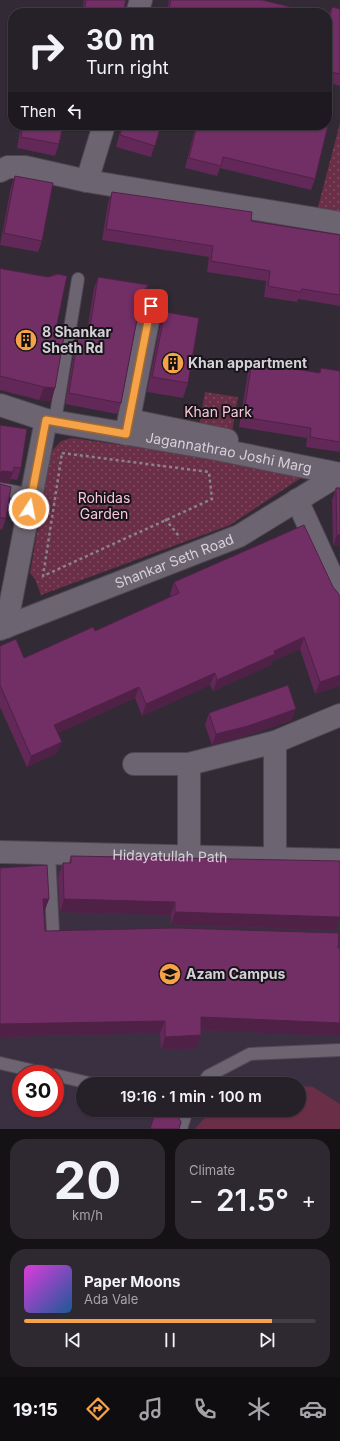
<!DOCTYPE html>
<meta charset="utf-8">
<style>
body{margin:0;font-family:Inter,sans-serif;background:#2e2830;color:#f1f3f6;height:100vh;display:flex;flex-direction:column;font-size:15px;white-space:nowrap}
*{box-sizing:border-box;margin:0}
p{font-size:13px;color:#a4a3a8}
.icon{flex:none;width:22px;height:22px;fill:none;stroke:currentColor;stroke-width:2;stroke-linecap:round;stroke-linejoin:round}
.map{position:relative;height:1129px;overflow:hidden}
.details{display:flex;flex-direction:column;gap:10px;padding:10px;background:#151216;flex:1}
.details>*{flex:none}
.guide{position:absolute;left:8px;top:8px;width:324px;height:122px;border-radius:16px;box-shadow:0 1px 3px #0004,0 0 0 1px #423e45;background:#262028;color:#f1f3f6;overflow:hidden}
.speed{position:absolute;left:12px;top:1065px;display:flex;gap:8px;font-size:20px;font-weight:700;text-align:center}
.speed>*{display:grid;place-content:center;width:52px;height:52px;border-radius:50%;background:#262028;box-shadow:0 1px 3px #0004,0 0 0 1px #423e45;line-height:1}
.speed .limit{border:6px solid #d22;background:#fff;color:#111}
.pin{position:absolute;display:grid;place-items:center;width:34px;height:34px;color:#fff;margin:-17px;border-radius:8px;box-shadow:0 2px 6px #0006}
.me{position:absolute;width:44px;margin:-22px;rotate:11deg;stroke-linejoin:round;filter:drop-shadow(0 0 3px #0008)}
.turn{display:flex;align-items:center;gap:14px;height:84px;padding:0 12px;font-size:18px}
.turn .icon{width:52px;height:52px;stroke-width:2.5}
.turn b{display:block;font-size:28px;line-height:34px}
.then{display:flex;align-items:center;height:38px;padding:0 12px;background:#0003;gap:8px;font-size:15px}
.big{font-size:30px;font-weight:600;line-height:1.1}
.details .card{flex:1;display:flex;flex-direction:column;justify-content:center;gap:6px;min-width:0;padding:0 14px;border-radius:16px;background:#2e2830}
.details .dial{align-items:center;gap:0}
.dial b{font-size:52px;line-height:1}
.song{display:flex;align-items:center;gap:12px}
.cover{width:48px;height:48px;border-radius:6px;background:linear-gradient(135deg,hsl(300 70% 55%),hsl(210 70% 35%))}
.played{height:4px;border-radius:2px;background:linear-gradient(90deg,#f6a248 85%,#423e45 85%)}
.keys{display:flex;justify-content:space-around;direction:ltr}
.heat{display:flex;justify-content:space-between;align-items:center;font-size:22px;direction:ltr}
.details .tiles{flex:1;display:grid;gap:10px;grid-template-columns:1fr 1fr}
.card:last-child{grid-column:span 2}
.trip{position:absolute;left:76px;top:1077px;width:230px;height:40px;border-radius:20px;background:#262028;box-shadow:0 1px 3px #0004,0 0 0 1px #423e45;font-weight:600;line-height:40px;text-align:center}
.tab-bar{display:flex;height:64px;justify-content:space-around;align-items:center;background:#0f0d10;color:#a4a3a8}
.tab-bar .icon{width:28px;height:28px}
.tab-bar .active{color:#f6a248}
.tab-bar b{font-size:18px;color:#f1f3f6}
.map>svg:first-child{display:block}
.built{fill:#3b3041;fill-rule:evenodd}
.park{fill:url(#park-dots)}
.pitch{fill:#6a2f46}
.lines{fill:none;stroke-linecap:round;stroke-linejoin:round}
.service-casing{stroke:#4f4852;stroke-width:14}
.minor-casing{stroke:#4f4852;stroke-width:24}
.tertiary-casing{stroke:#4f4852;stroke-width:24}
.path{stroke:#88838c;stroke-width:2.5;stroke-dasharray:3 3;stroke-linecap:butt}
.service{stroke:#6d6472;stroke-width:12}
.minor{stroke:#6d6472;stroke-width:22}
.tertiary{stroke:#6d6472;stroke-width:22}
.wall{fill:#622857}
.shaded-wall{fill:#502147}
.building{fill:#722f65;stroke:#502147}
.route-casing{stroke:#a0692f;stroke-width:10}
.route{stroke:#f6a248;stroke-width:7}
.labels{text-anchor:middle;stroke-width:4;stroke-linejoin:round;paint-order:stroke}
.poi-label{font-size:14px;font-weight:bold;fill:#d6d1d9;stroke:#18151a;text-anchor:start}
.park-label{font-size:14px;fill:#f9c7d7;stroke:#18151a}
.street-label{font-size:14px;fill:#d6d1d9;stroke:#18151a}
</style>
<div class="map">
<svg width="340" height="1129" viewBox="0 0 340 1129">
<defs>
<pattern id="park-dots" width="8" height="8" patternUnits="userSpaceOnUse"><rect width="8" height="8" fill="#6a2f46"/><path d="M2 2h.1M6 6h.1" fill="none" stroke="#7f4c60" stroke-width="1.8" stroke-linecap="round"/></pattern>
</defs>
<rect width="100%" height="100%" fill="#322b36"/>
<path class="built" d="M39 865 340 874V1129H0V867ZM21 1074H55V1108H21ZM83 1084H299V1110H83Z"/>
<g class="park">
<polygon points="340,123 340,217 316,215"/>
<polygon points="205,392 238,397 232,432 199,427"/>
<polygon points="72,438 212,458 304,476 230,525 41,595 35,579 30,573 51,452 61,441"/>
</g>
<polygon class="pitch" points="299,1086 313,1087 340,1104 340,1129 195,1129 208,1114 216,1110 299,1110"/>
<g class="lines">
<g class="service-casing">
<g id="service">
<polyline points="55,421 78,279"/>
<polyline points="0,489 32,495"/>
<polyline points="49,853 53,932"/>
<polyline points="0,1063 48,1074"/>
<polyline points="55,1075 93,1084"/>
<polyline points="203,1084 208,1076 250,1054 340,1050"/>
<polyline points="181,1129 187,1110"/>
</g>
</g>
<g class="minor-casing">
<g id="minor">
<polyline points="137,13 141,0"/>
<polyline points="0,171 8,167 25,167 87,181 340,223"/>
<polyline points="87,181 104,125"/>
<polyline points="129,420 227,440"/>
<polyline points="126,434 151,306"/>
<polyline points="297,500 340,594"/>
<polyline points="6,627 46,420"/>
<path id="s1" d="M0 629 239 536 340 474"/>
<polyline points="134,764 189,764 275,742 340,715"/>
<polyline points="189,857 189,764"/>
<polyline points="275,859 275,742"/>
</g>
</g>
<g class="tertiary-casing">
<g id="tertiary">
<path id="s2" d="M0 405 46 420 216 449 340 474"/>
<path id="s3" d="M0 852 340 860"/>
</g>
</g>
<g class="path">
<polygon points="62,453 209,472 212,499 43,576"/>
<polyline points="165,519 179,536"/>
</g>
<use href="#service" class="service"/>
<use href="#minor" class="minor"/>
<use href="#tertiary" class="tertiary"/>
</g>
<g class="wall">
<polygon points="84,0 126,0 123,13 82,13"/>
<polygon points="169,0 262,0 315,13 167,13"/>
<polygon points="332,7 340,9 340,86 327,82 327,16 328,16"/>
<polygon points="21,125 63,125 59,144 55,156 17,148"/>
<polygon points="122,125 161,125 151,157 116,147"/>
<polygon points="196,125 327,125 315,179 311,190 220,168 217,176 185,168"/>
<polygon points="15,176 42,241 38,252 0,245 11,187"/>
<polygon points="112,192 251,221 340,235 340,306 298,299 297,302 264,297 266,281 207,272 209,257 102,240 108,203"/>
<polygon points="0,268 57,324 55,388 51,401 39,400 0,390"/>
<polygon points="98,277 148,285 145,296 141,300 121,403 117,414 65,404 76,341 79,331 87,332 94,288"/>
<polygon points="165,312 188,383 183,398 147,392 160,327"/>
<polygon points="252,362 319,373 321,368 340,371 340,452 306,447 307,438 239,427 248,372"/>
<polygon points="0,425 21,468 17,480 11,479 9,483"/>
<polygon points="0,484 6,518 2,530 0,529"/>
<polygon points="336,488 340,546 333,546 332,500"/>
<polygon points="174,582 333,587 340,597 340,686 315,694 300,649 272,661 271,665 213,691 210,685 142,716 135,698 58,733 57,753 27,767 0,707 0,646 24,658 95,631 171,596 170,594"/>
<polygon points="209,713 292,720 244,737 212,745 205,725"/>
<polygon points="71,856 339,919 335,930 171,925 171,915 60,912 58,877 63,863 69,863"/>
<polygon points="0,868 49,899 44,912 43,912 45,931 340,948 340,1036 201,1030 201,1035 197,1048 161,1050 160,1033 0,1037"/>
</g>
<g class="shaded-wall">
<polygon points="148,285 145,296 139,304 142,293"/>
<polygon points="44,387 55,388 51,401 39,400"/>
<polygon points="2,471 13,472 9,483 0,482 0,473"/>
<polygon points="337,535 340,535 340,546 333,546"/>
<polygon points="304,637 300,649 272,661 271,665 213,691 217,680 274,651"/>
<polygon points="215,673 210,685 142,716 146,704"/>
<polygon points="340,675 340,686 315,694 320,682"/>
<polygon points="139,687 135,698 50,737 54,725"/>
<polygon points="296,709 292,720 244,737 212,745 216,734"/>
<polygon points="62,742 57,753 27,767 31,756"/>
<polygon points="43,899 49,899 44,912 38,912"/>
<polygon points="64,899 175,902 171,915 60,912"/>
<polygon points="340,907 340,919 339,919 335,930 171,925 175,912"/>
<polygon points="201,1017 340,1023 340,1036 196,1030"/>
<polygon points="165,1021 160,1033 0,1037 0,1024"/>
<polygon points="201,1035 197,1048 161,1050 165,1037"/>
</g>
<g class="building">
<polygon points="86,0 126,0 123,13 84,13"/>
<polygon points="171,0 262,0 315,13 168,13"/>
<polygon points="332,7 340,9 340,74 327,71 327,16 330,17"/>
<polygon points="327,112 331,113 315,179 223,157 221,166 189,158 197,125 327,125"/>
<polygon points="23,125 63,125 59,144 21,137"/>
<polygon points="123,125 161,125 155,146 120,135"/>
<polygon points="15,176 53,183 42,241 4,233"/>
<polygon points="112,192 252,212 251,221 340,235 340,295 302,289 301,292 268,286 270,271 211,261 213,246 106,229"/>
<polygon points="0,268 3,269 48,277 58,274 67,276 57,324 66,325 55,388 44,387 0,376"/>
<polygon points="98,277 148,285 142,293 121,403 69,393 79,331 89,333"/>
<polygon points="165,312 199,318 188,383 152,377"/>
<polygon points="252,362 320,373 321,368 340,371 340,442 310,437 311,428 243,417"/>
<polygon points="0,425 27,429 21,468 14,467 13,472 2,471 0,473"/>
<polygon points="0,484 11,487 6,518 0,518"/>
<polygon points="336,488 340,488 340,535 337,535"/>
<polygon points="304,525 333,587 338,593 340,597 340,675 320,682 304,637 274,651 275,654 217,680 215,673 146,704 139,687 54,725 62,742 31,756 0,685 0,646 16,639 24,658 93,627 95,631 179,593 174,582"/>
<polygon points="288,685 296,709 248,726 216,734 209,713"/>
<polygon points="71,856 340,861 340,917 175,912 175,902 64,899 63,863 71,863"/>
<polygon points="47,865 49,899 43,899 45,931 175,928 339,933 338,948 340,948 340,1023 201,1017 201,1035 165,1037 165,1021 0,1024 0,868"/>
<polygon points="156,1110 173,1110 179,1112 178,1117 181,1122 179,1129 150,1129"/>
</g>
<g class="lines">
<g class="route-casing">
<polyline id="route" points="29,509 46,420 126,434 151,306"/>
</g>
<use href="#route" class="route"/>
</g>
<defs>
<g id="building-disc" transform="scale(1.15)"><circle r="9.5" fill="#f6a248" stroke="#18151a"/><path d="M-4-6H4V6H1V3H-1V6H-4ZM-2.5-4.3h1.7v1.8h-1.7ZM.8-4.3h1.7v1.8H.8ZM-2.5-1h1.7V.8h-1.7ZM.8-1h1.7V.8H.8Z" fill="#111"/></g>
<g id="university-disc" transform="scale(1.15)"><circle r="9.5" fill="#f6a248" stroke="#18151a"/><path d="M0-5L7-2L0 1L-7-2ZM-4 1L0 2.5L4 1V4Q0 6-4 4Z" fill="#111"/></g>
</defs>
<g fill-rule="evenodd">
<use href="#building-disc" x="26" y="340"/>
<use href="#building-disc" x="173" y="363"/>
<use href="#university-disc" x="170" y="974"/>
</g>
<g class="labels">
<g class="poi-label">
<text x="42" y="337">8 Shankar<tspan x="42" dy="16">Sheth Rd</tspan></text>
<text x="188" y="368">Khan appartment</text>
<text x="186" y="979">Azam Campus</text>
</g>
<g class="park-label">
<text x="218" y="417">Khan Park</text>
<text x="104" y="503">Rohidas<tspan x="104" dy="16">Garden</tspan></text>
</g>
<g class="street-label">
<text dy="5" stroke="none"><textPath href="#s2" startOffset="234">Jagannathrao Joshi Marg</textPath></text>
<text dy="5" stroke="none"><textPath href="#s1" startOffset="187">Shankar Seth Road</textPath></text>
<text dy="5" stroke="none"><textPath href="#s3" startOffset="170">Hidayatullah Path</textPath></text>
</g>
</g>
</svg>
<div class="speed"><div class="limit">30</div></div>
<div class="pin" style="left:151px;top:306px;background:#d93025"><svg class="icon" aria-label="arrive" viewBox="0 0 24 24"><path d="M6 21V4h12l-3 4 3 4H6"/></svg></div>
<svg class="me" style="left:29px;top:509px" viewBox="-20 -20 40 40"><circle r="17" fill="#f6a248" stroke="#fff" stroke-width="3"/><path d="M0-11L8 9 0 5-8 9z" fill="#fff"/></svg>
<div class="trip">19:16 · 1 min · 100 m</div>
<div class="guide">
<div class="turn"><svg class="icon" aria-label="right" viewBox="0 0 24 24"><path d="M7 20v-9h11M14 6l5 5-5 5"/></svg><div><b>30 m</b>Turn right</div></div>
<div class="then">Then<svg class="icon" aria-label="left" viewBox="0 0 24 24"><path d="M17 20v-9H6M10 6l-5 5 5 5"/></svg></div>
</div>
</div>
<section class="details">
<div class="tiles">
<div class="card dial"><b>20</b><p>km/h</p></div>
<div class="card"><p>Climate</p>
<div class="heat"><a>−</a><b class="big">21.5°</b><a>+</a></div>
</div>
<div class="card">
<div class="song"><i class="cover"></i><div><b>Paper Moons</b><p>Ada Vale</p></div></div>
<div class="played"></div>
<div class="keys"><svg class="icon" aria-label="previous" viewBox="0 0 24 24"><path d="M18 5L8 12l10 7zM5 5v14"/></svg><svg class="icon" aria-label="pause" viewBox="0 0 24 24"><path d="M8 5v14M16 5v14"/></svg><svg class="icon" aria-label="next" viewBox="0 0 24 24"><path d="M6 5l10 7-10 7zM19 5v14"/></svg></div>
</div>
</div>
</section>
<nav class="tab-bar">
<b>19:15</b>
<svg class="icon active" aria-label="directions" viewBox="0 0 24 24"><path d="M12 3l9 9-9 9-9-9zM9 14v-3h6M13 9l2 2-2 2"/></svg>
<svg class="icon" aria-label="music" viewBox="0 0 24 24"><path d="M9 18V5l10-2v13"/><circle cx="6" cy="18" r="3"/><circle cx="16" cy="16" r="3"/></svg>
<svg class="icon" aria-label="phone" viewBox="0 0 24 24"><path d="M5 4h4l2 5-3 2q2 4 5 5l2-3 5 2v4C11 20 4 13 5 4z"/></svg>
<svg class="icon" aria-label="climate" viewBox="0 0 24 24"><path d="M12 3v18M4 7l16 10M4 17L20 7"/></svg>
<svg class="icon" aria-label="car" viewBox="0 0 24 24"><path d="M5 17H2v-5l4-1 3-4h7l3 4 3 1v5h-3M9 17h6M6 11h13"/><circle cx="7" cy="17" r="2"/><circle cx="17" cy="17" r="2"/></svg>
</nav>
